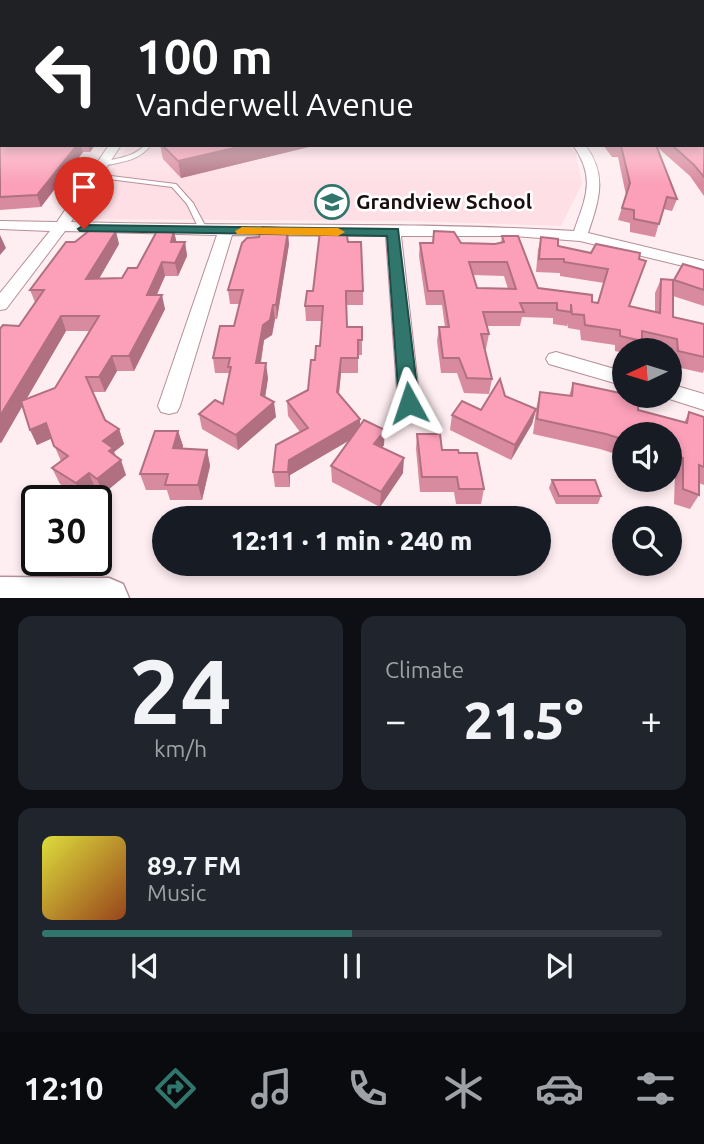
<!DOCTYPE html>
<meta charset="utf-8">
<style>
body{margin:0;font-family:Ubuntu,sans-serif;background:#20242c;color:#f1f3f6;height:100vh;display:flex;flex-direction:column;font-size:26px;white-space:nowrap}
*{box-sizing:border-box;margin:0}
p{font-size:23px;color:#9ea1a6}
.icon{flex:none;width:38px;height:38px;fill:none;stroke:currentColor;stroke-width:2;stroke-linecap:round;stroke-linejoin:round}
.map{position:relative;height:598px;overflow:hidden}
.panel{display:flex;flex-direction:column;gap:18px;padding:18px;background:#0d0f14;flex:1}
.panel>*{flex:none}
.guide{position:absolute;left:0px;top:0px;width:705px;height:147px;box-shadow:0 4px 10px #0003;background:#202124;color:#fff;overflow:hidden}
.needle{width:46px;rotate:266deg}
.controls{position:absolute;left:612px;top:338px;display:grid;gap:14px}
.controls a{display:grid;place-items:center;width:70px;height:70px;border-radius:50%;background:#171b24;box-shadow:0 4px 10px #0003;font-size:35px}
.speed{position:absolute;left:21px;top:485px;display:flex;gap:14px;font-size:35px;font-weight:700;text-align:center}
.speed>*{display:grid;place-content:center;width:91px;height:91px;border-radius:50%;background:#171b24;box-shadow:0 4px 10px #0003;line-height:1}
.speed .limit{border:4px solid #111;border-radius:10px;background:#fff;color:#111}
.pin{position:absolute;display:grid;place-items:center;width:60px;height:60px;color:#fff;margin:-72px -30px;border-radius:50% 50% 50% 0;rotate:-45deg;box-shadow:0 0 7px #0007}
.pin .icon{rotate:45deg}
.me{position:absolute;width:77px;margin:-38px;rotate:355deg;stroke-linejoin:round;filter:drop-shadow(0 0 5px #0008)}
.turn{display:flex;align-items:center;gap:24px;height:147px;padding:0 21px;font-size:32px}
.turn .icon{width:91px;height:91px;stroke-width:2.5}
.turn b{display:block;font-size:49px;line-height:60px}
.big{font-size:52px;font-weight:800;line-height:1.1}
.panel .card{flex:1;display:flex;flex-direction:column;justify-content:center;gap:10px;min-width:0;padding:0 24px;border-radius:14px;background:#20242c}
.panel .dial{align-items:center;gap:0}
.dial b{font-size:91px;line-height:1}
.song{display:flex;align-items:center;gap:21px}
.cover{width:84px;height:84px;border-radius:10px;background:linear-gradient(135deg,hsl(60 70% 55%),hsl(20 70% 35%))}
.played{height:7px;border-radius:4px;background:linear-gradient(90deg,#30766d 50%,#363941 50%)}
.keys{display:flex;justify-content:space-around;direction:ltr}
.heat{display:flex;justify-content:space-between;align-items:center;font-size:38px;direction:ltr}
.panel .tiles{flex:1;display:grid;gap:18px;grid-template-columns:1fr 1fr}
.card:last-child{grid-column:span 2}
.trip{position:absolute;left:152px;top:506px;width:399px;height:70px;border-radius:35px;background:#171b24;box-shadow:0 4px 10px #0003;font-weight:800;line-height:70px;text-align:center}
.tabs{display:flex;height:112px;justify-content:space-around;align-items:center;background:#090b0e;color:#9ea1a6}
.tabs .icon{width:49px;height:49px}
.tabs .on{color:#30766d}
.tabs b{font-size:32px;color:#f1f3f6}
.map>svg:first-child{display:block}
.built{fill:#fedfe6}
.lines{fill:none;stroke-linecap:round;stroke-linejoin:round}
.service-casing{stroke:#b68f98;stroke-width:2}
.minor-casing{stroke:#b68f98;stroke-width:2}
.secondary-casing{stroke:#b68f98;stroke-width:3}
.service{fill:#fff;fill-rule:evenodd}
.minor{fill:#fff;fill-rule:evenodd}
.secondary{fill:#fff;fill-rule:evenodd}
.wall{fill:#d88a9e;fill-rule:evenodd}
.shaded-wall{fill:#b07081}
.building{fill:#fba0b8;stroke:#b07081;stroke-width:2;fill-rule:evenodd}
.route{fill:#30766d;stroke:#1f4d47;stroke-width:2}
.slow{fill:#f59e0b}
.labels{text-anchor:middle;stroke-width:5;stroke-linejoin:round;paint-order:stroke}
.far-poi-label{font-size:21px;font-weight:bold;fill:#1b0e11;stroke:#fff;text-anchor:start}
</style>
<div class="map">
<svg width="704" height="598" viewBox="0 0 704 598">
<rect width="100%" height="100%" fill="#feedf1"/>
<polygon class="built" points="128,145 569,145 576,154 582,184 561,226 406,221 79,219"/>
<g class="lines">
<g class="service-casing">
<g id="service">
<path d="M145 145H151C139 161 121 162 103 166L100 164C115 157 132 159 145 145Z"/>
<polygon points="95,174 176,184 193,203 208,231 207,233 201,233 187,204 172,187 93,177 92,176"/>
</g>
</g>
<g class="minor-casing">
<g id="minor">
<polygon points="0,124 2,124 0,131"/>
<path d="M109 145H121L71 222C238 227 407 221 574 231 586 197 596 178 573 145H585C608 175 599 200 588 233L704 261V271L580 241 514 236H401L420 403 417 409 409 411 401 409 398 403 386 236 232 235 180 406 177 412 169 414 161 412 158 406 217 235 65 231 6 309 0 310V293L50 231 0 229V221L57 222Z"/>
<polygon points="556,352 625,372 625,386 549,364 546,359 549,354"/>
<polygon points="670,384 704,394 704,410 663,397 661,396 670,396"/>
</g>
</g>
<g class="secondary-casing">
<polygon id="secondary" points="0,577 109,578 123,584 129,598 0,598"/>
</g>
<use href="#service" class="service"/>
<use href="#minor" class="minor"/>
<use href="#secondary" class="secondary"/>
</g>
<g class="wall">
<polygon points="0,135 2,145 95,145 90,152 83,152 41,207 0,210"/>
<polygon points="704,144 704,196 690,176 656,146 677,199 672,211 663,209 655,237 630,232 630,223 618,220 626,195 618,157 612,157 603,145 704,145"/>
<polygon points="160,145 317,145 181,178 163,159"/>
<polygon points="280,228 281,231 289,244 277,319 275,319 272,335 264,340 261,363 268,378 265,397 276,417 238,450 202,429 199,414 223,404 229,375 229,373 215,373 213,358 234,326 239,304 230,304 228,290 259,237"/>
<path d="M434 231 461 243H501L502 236 538 288 598 303 604 283 560 276V273L536 272 538 250 541 237 558 246 591 253 596 244 629 307 655 312V293L661 279 673 283 683 264 704 270V306L673 296V317L704 324V370L703 373 672 366 670 350H655L640 347 639 350H625V353L615 351V345L581 340 580 330 568 328 567 323V326L553 324V318L522 317 520 326H487L489 334 486 349H485L492 379 489 394 464 393 457 373H441L437 341 439 327H445L442 305H426L419 256 420 243H433ZM473 275 504 276 508 289 477 288Z"/>
<path d="M176 242H185L187 256 178 276H165L157 295 165 309 134 371H117L105 392H93L105 420 119 429 124 444 114 452 126 475 103 494 95 488 83 498 60 484 52 468 61 461 51 438 37 445 22 406 1 443H0V329L19 326 35 302 30 290 119 244 99 278H122ZM66 331H90L55 388 26 399Z"/>
<polygon points="348,242 363,291 363,305 346,305 347,327 362,327 362,355 358,355 358,373 341,373 339,395 360,419 360,426 384,445 382,447 403,473 380,507 332,482 331,466 350,440 290,475 290,487 275,487 273,472 300,432 288,416 287,401 308,390 315,360 320,346 322,321 306,321 305,306 313,291"/>
<polygon points="573,383 638,410 684,423 689,412 704,417 704,485 699,483 699,495 690,509 674,504 675,473 670,471 670,434 625,434 625,457 600,449 533,434 536,410 532,424 511,460 450,430 452,415 481,410 505,396 536,409 540,392 569,396"/>
<polygon points="178,431 183,446 182,449 207,450 210,466 202,500 170,500 167,490 146,490 140,474"/>
<polygon points="417,434 442,450 459,453 484,489 481,504 456,504 454,492 420,492 416,449"/>
<polygon points="552,480 601,496 598,504 556,504 549,488"/>
</g>
<g class="shaded-wall">
<polygon points="77,145 81,145 83,152 41,207 37,195"/>
<polygon points="88,145 95,145 90,152"/>
<polygon points="247,145 317,145 181,178 178,161"/>
<polygon points="116,231 119,244 91,293 86,279"/>
<polygon points="174,231 177,244 171,242"/>
<polygon points="288,231 289,244 277,319 276,305"/>
<polygon points="0,235 6,248 0,255"/>
<polygon points="185,242 187,256 178,276 175,263"/>
<polygon points="162,262 165,276 150,309 147,295"/>
<polygon points="162,295 165,309 134,371 129,356"/>
<polygon points="273,305 275,319 272,335 264,340 258,378 256,363 263,325"/>
<polygon points="61,316 66,331 1,443 0,441 0,416"/>
<polygon points="112,356 117,371 105,392 99,377"/>
<polygon points="341,358 341,373 337,408 337,392"/>
<polygon points="266,363 268,378 263,410 261,395"/>
<polygon points="274,402 276,417 238,450 236,435"/>
<polygon points="536,409 532,424 511,460 515,445"/>
<polygon points="360,419 360,434 290,475 290,487 288,472 289,460"/>
<polygon points="46,423 53,438 37,445 30,430"/>
<polygon points="119,429 124,444 114,452 118,462 121,460 126,475 103,494 97,479 103,441"/>
<polygon points="385,430 384,445 374,459 374,444"/>
<polygon points="178,431 183,446 178,463 173,448"/>
<polygon points="207,450 210,466 202,500 198,485"/>
<polygon points="404,458 403,473 380,507 381,492"/>
<polygon points="89,473 95,488 83,498 76,483"/>
</g>
<g class="building">
<polygon points="2,133 2,145 77,145 37,195 0,197 0,135"/>
<polygon points="704,144 704,177 694,165 672,145 704,145"/>
<polygon points="162,145 247,145 178,161"/>
<polygon points="615,145 656,145 677,199 667,197 659,224 634,219 634,210 622,208 630,183 621,146"/>
<polygon points="262,227 280,228 280,231 288,231 276,305 273,305 270,320 263,325 256,363 266,363 261,395 274,402 236,435 199,414 215,400 223,404 231,367 228,367 230,358 213,358 220,326 234,326 243,290 228,290 242,243 247,238 259,237"/>
<polygon points="90,230 116,231 86,279 122,278 128,268 137,268 157,231 174,231 171,242 185,242 175,263 162,262 147,295 162,295 129,356 112,356 99,377 86,377 105,420 119,429 103,441 113,448 109,451 121,460 97,479 89,473 76,483 52,468 68,456 54,446 46,423 30,430 21,401 55,388 99,316 61,316 0,416 0,329 3,325 19,326 44,290 30,290 66,242 75,242"/>
<polygon points="320,231 346,231 348,242 361,242 363,291 346,291 346,298 347,327 362,327 362,340 358,340 358,358 341,358 337,392 360,419 289,460 288,472 273,472 276,445 308,428 287,401 308,390 311,360 315,360 316,346 320,346 323,306 305,306 307,291 313,291"/>
<path d="M434 231 454 232 461 243 495 244 504 242 502 236H518L538 288 592 295V302L598 303 608 269 564 262V259H539L541 237 558 239V246L591 253 596 244 640 253 639 259 646 261 629 306 660 313 661 279 673 280V317L704 324V357L678 351 677 339 642 331V341L620 336V330L585 325 584 315 572 314 571 304V312L557 310V303H520L524 312H483L489 334H481L492 379 467 378 459 358H443L439 327H449L443 291H428L420 243H433ZM469 262H507L516 289 477 288Z"/>
<polygon points="683,264 704,270 704,290 674,280"/>
<polygon points="500,379 505,396 536,409 515,445 452,415 462,401 481,410"/>
<polygon points="573,383 625,394 625,396 639,397 638,410 687,423 689,412 704,417 704,467 699,465 699,495 683,489 683,458 670,454 670,434 625,434 625,440 606,434 537,419 540,392 572,396"/>
<polygon points="364,420 385,430 374,444 404,458 381,492 331,466"/>
<polygon points="155,431 178,431 173,448 207,450 198,485 165,485 168,474 140,474"/>
<polygon points="417,434 440,434 442,450 458,450 459,453 477,453 484,489 459,489 457,477 422,477"/>
<polygon points="552,480 595,480 601,496 559,496"/>
</g>
<linearGradient id="sky" x2="0" y2="1"><stop stop-color="#9d9cc4"/><stop offset="0.54" stop-color="#fff7f9"/><stop offset="1" stop-color="#fff7f9" stop-opacity="0"/></linearGradient>
<rect width="704" height="184" fill="url(#sky)"/>
<polygon class="route" points="84,225 398,229 419,403 409,410 399,403 387,236 80,231 78,229"/>
<polygon class="slow" points="242,227 338,228 345,232 338,236 237,234 235,231"/>
<defs>
<g id="school-ring" transform="scale(1.75)"><circle r="9.5" fill="#fff" stroke="#30766d" stroke-width="1.5"/><path d="M0-5L7-2L0 1L-7-2ZM-4 1L0 2.5L4 1V4Q0 6-4 4Z" fill="#30766d"/></g>
</defs>
<g fill-rule="evenodd">
<use href="#school-ring" x="332" y="202"/>
</g>
<g class="labels">
<g class="far-poi-label">
<text x="356" y="209">Grandview School</text>
</g>
</g>
</svg>
<div class="controls">
<a><svg class="needle" viewBox="-14 -14 28 28"><path d="M0-13l5 13h-10z" fill="#e53935"/><path d="M0 13l5-13h-10z" fill="#9ea1a6"/></svg></a>
<a><svg class="icon" aria-label="sound" viewBox="0 0 24 24"><path d="M4 9h4l5-4v14l-5-4H4zM17 9q2 3 0 6"/></svg></a>
<a><svg class="icon" aria-label="search" viewBox="0 0 24 24"><circle cx="10" cy="10" r="6"/><path d="M15 15l6 6"/></svg></a>
</div>
<div class="speed"><div class="limit">30</div></div>
<div class="pin" style="left:84px;top:229px;background:#d93025"><svg class="icon" aria-label="arrive" viewBox="0 0 24 24"><path d="M6 21V4h12l-3 4 3 4H6"/></svg></div>
<svg class="me" style="left:409px;top:403px" viewBox="-20 -20 40 40"><path d="M0-17L14 15 0 8-14 15z" fill="#30766d" stroke="#fff" stroke-width="4"/></svg>
<div class="trip">12:11 · 1 min · 240 m</div>
<div class="guide">
<div class="turn"><svg class="icon" aria-label="left" viewBox="0 0 24 24"><path d="M17 20v-9H6M10 6l-5 5 5 5"/></svg><div><b>100 m</b>Vanderwell Avenue</div></div>
</div>
</div>
<section class="panel">
<div class="tiles">
<div class="card dial"><b>24</b><p>km/h</p></div>
<div class="card"><p>Climate</p>
<div class="heat"><a>−</a><b class="big">21.5°</b><a>+</a></div>
</div>
<div class="card">
<div class="song"><i class="cover"></i><div><b>89.7 FM</b><p>Music</p></div></div>
<div class="played"></div>
<div class="keys"><svg class="icon" aria-label="previous" viewBox="0 0 24 24"><path d="M18 5L8 12l10 7zM5 5v14"/></svg><svg class="icon" aria-label="pause" viewBox="0 0 24 24"><path d="M8 5v14M16 5v14"/></svg><svg class="icon" aria-label="next" viewBox="0 0 24 24"><path d="M6 5l10 7-10 7zM19 5v14"/></svg></div>
</div>
</div>
</section>
<nav class="tabs">
<b>12:10</b>
<svg class="icon on" aria-label="directions" viewBox="0 0 24 24"><path d="M12 3l9 9-9 9-9-9zM9 14v-3h6M13 9l2 2-2 2"/></svg>
<svg class="icon" aria-label="music" viewBox="0 0 24 24"><path d="M9 18V5l10-2v13"/><circle cx="6" cy="18" r="3"/><circle cx="16" cy="16" r="3"/></svg>
<svg class="icon" aria-label="phone" viewBox="0 0 24 24"><path d="M5 4h4l2 5-3 2q2 4 5 5l2-3 5 2v4C11 20 4 13 5 4z"/></svg>
<svg class="icon" aria-label="climate" viewBox="0 0 24 24"><path d="M12 3v18M4 7l16 10M4 17L20 7"/></svg>
<svg class="icon" aria-label="car" viewBox="0 0 24 24"><path d="M5 17H2v-5l4-1 3-4h7l3 4 3 1v5h-3M9 17h6M6 11h13"/><circle cx="7" cy="17" r="2"/><circle cx="17" cy="17" r="2"/></svg>
<svg class="icon" aria-label="filters" viewBox="0 0 24 24"><path d="M4 7h16M4 17h16"/><circle cx="9" cy="7" r="2"/><circle cx="15" cy="17" r="2"/></svg>
</nav>
